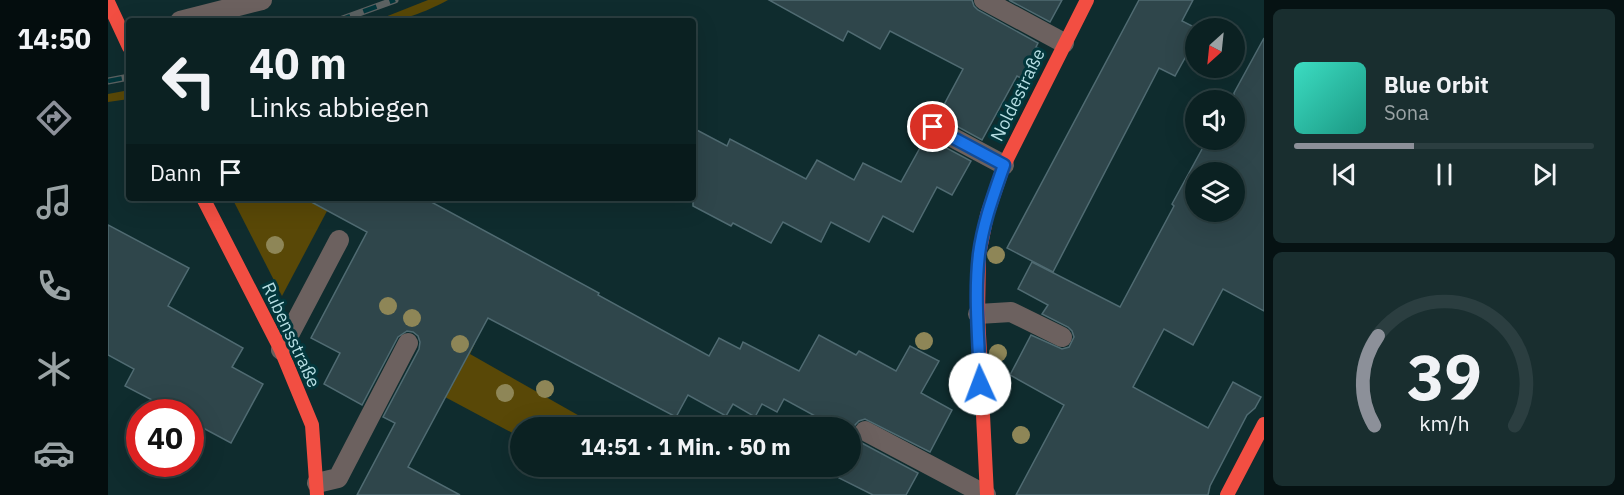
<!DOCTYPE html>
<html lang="de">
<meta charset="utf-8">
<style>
body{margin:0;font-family:"IBM Plex Sans",sans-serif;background:#192e2f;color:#f1f3f6;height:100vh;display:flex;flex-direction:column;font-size:22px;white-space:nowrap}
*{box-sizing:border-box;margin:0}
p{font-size:20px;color:#9aa3a5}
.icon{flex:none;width:33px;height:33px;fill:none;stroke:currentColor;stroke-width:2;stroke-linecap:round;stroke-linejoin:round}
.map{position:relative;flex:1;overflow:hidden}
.panel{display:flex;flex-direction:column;gap:9px;padding:9px;background:#061213;width:360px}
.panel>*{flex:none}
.hud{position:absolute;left:18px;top:18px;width:570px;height:183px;border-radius:6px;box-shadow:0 6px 24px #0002,0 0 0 2px #2b3e40;background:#0b2122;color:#f1f3f6;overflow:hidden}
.needle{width:39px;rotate:207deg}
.controls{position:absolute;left:1077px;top:18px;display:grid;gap:12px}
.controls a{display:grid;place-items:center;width:60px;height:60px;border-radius:50%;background:#0b2122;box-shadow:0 6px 24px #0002,0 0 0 2px #2b3e40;font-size:30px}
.speed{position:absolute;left:18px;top:399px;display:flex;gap:12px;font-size:30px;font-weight:700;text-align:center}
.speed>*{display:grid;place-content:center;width:78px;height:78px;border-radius:50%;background:#0b2122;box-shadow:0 6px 24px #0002,0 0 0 2px #2b3e40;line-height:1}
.speed .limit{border:9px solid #d22;background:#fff;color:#111}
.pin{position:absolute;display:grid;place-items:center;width:51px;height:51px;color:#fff;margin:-26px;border:3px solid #fff;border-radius:50%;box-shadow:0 2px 6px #0007}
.me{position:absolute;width:66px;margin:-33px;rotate:358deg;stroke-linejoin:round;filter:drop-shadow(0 0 4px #0008)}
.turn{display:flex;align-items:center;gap:21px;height:126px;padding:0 24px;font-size:27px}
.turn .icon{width:78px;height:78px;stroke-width:2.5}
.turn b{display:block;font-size:42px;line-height:51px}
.then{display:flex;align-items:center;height:57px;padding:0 24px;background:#0003;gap:12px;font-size:22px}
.panel .card{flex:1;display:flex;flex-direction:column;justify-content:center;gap:9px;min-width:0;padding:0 21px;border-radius:9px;background:#192e2f}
.panel .dial{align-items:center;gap:0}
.dial svg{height:156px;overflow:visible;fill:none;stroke:#2b3e40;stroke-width:7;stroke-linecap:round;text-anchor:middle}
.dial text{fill:#f1f3f6;stroke:none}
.song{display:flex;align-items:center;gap:18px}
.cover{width:72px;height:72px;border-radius:9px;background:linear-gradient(135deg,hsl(170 70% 55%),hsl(170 70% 35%))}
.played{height:6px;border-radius:3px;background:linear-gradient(90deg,#8c9099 40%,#2b3e40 40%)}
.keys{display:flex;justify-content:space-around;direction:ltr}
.trip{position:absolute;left:402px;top:417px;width:351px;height:60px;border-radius:30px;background:#0b2122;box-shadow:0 6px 24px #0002,0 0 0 2px #2b3e40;font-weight:700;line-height:60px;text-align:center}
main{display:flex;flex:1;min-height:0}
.menu{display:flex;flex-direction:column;width:108px;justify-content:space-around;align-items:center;background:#040d0e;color:#9aa3a5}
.menu .icon{width:42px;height:42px}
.menu .active{color:#8c9099}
.menu b{font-size:27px;color:#f1f3f6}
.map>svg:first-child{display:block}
.green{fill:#594807}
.building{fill:#2f464b;stroke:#506b72;stroke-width:1.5;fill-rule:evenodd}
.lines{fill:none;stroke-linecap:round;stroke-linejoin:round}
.lane{stroke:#6c615f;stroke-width:20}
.jam{stroke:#f24e42;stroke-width:14}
.rail-casing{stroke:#5c6262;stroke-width:7}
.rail{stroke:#02363b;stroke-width:4.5;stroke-dasharray:14;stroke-linecap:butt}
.tree{fill:#8e8657}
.route-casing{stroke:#114b97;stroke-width:15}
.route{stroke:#1a73e8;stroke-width:10}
.labels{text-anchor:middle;stroke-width:6;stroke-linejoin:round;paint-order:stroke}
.street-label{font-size:18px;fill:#b6dee3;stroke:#02363b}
</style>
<main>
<nav class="menu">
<b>14:50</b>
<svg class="icon active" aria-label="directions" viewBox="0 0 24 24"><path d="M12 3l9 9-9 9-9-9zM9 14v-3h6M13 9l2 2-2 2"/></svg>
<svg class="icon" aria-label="music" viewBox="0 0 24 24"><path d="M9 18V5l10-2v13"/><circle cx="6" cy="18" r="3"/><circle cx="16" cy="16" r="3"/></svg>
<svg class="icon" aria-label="phone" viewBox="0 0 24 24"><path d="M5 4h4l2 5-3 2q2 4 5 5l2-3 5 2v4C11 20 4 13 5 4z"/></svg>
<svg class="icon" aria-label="climate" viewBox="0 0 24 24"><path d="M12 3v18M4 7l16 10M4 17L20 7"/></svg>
<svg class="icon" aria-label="car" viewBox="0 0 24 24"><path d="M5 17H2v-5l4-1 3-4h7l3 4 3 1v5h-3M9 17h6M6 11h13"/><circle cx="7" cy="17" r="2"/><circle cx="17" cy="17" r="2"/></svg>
</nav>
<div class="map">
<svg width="1156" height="495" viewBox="0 0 1156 495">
<rect width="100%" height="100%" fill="#0f2c2e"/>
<g class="green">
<path d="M320 0H340C315 13 296 21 267 21Z"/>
<polygon points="16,91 21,99 0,102 0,94"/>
<polygon points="124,198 196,198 219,211 174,296"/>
<polygon points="330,323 367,343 362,354 491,427 412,428 412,437 337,397"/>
<polygon points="504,417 524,427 498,427"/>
</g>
<g class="building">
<polygon points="661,0 864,0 866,6 870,10 930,43 928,47 932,49 915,79 909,76 874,140 830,116 855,69 782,31 772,49 740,31 735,41"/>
<polygon points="901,0 954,0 942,22"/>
<polygon points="1031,0 1085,0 1074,21 1088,28 1088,38 1067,76 1051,68 945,272 899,248"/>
<path d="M1156 38V311L1115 289 1085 345 1056 329 1025 387 1100 428 1125 382 1153 397 1147 408 1139 415 1102 486 1100 495H908L956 405 902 375 923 335 954 349 961 347 966 337 964 331 960 327 934 314 940 305 910 289 924 262 1012 307 1066 206 1064 204 1099 140H1126V93ZM1088 172H1126V212H1088Z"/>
<polygon points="585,128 619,146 622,139 698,179 709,160 746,180 755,163 793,182 818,137 863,161 844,195 829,187 805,232 775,216 761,242 723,222 713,242 675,222 663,243 625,223 623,226 585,206"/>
<polygon points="196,198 316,198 491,293 490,295 601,356 611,338 632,349 635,342 691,371 711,335 748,355 751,351 788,371 802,346 831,361 813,393 844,410 822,452 757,419 751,421 747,425 745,431 747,437 742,435 742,428 729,428 676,399 669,412 654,404 647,417 625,404 618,416 580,395 568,417 380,318 300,467 352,495 249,495 287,423 275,417 311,349 312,342 310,336 305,332 299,331 290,337 254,405 216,384 232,353 203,338 259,232"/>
<polygon points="0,225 81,268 60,306 135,348 124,367 155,384 123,443 82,421 82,412 67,412 17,386 26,369 0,355"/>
<polygon points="750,441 810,473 798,495 765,495 731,478 737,466 742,466 742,456"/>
</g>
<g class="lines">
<g class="lane">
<polyline points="876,0 956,43"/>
<polyline points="72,21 154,0"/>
<polyline points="825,127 896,165"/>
<polyline points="870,314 903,312 954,337"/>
<polyline points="173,350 231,240"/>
<polyline points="757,431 878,495"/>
<polyline points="209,483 230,478 300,343"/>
</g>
<g class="jam">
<polyline points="0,2 21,47"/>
<polyline points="95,198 173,350 204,425 209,495"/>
<polyline points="879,495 870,314 871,255 879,215 896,165 979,0"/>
<polyline points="1119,495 1156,424"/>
</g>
<g class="rail-casing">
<g id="rail">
<polyline points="229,21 287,0"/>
<polyline points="0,81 21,77"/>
</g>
</g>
<use href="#rail" class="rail"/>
</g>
<g class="tree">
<circle cx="167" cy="245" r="9"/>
<circle cx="888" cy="255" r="9"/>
<circle cx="280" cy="306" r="9"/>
<circle cx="304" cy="318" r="9"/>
<circle cx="816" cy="341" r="9"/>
<circle cx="352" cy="344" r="9"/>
<circle cx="890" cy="353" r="9"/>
<circle cx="437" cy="389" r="9"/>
<circle cx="397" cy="393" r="9"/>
<circle cx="913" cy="435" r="9"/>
</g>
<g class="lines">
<g class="route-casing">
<path id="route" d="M825 127 896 165C886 194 875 223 871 254 866 296 871 342 872 384"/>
</g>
<use href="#route" class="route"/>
</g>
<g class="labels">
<g class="street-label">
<text transform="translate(910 95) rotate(-64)" y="6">Noldestraße</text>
<text transform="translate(183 335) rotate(65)" y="6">Rubensstraße</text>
</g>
</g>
</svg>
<div class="controls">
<a><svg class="needle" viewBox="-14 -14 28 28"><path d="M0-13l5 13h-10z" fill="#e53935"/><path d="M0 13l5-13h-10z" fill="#9aa3a5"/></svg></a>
<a><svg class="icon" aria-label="sound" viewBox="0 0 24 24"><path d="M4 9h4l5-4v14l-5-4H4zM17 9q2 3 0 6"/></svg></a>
<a><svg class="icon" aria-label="layers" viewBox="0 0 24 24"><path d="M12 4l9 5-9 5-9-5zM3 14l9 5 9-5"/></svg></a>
</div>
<div class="speed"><div class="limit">40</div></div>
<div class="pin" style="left:825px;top:127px;background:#d93025"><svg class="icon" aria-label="arrive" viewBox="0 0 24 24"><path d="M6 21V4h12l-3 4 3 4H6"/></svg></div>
<svg class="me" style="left:872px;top:384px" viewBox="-20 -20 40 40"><circle r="19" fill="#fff"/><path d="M0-13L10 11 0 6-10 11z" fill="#1a73e8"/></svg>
<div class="trip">14:51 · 1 Min. · 50 m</div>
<div class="hud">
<div class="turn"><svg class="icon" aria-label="left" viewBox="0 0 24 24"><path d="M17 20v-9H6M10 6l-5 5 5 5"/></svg><div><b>40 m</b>Links abbiegen</div></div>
<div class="then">Dann<svg class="icon" aria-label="arrive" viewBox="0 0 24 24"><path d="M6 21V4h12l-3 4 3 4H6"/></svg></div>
</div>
</div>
<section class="panel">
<div class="card">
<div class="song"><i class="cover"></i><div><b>Blue Orbit</b><p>Sona</p></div></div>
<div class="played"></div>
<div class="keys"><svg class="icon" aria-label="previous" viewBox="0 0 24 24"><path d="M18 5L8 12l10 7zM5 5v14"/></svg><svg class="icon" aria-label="pause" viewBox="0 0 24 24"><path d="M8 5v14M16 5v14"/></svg><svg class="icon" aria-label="next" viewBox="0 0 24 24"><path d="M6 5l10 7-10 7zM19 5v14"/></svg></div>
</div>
<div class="card dial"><svg viewBox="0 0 100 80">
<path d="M14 69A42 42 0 1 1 86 69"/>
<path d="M14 69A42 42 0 0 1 16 23" stroke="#8c9099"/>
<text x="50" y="56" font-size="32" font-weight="700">39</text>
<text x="50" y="72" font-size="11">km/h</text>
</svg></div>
</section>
</main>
